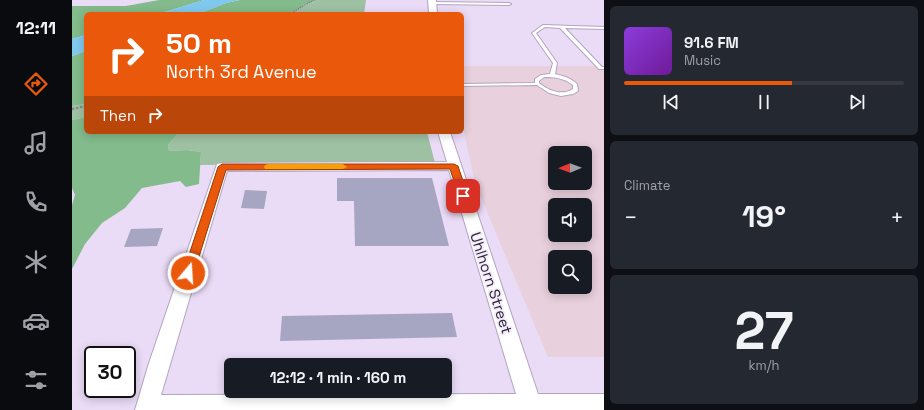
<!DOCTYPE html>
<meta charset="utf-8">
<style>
body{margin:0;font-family:"Space Grotesk",sans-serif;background:#242831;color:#f1f3f6;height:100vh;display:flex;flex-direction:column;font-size:15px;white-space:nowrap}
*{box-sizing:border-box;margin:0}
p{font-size:13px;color:#9ea1a6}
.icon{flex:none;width:22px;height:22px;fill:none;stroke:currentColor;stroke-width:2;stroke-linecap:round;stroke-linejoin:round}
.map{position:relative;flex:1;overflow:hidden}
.side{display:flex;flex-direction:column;gap:6px;padding:6px;background:#0d0f14;width:320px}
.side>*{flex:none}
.top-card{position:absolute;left:12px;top:12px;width:380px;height:122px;border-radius:6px;box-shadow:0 2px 10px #0003;background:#ea580c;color:#fff;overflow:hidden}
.needle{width:26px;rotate:269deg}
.tools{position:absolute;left:476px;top:146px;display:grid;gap:8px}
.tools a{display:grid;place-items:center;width:44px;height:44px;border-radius:6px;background:#171b24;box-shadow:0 2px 10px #0003;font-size:20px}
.speed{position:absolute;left:12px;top:346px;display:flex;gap:8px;font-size:20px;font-weight:700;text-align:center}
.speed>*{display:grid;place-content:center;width:52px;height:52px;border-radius:50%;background:#171b24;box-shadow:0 2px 10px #0003;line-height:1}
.speed .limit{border:2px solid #111;border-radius:6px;background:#fff;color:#111}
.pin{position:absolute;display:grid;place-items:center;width:34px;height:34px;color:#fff;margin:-17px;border-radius:8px;box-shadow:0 2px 6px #0006}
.me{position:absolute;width:44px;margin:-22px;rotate:18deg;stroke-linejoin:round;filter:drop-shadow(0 0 3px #0008)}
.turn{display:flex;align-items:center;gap:14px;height:84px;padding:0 16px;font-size:18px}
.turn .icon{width:52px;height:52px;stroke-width:2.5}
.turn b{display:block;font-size:28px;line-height:34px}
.then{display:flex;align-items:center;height:38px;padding:0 16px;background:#0003;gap:8px;font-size:15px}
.big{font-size:30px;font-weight:800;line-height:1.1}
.side .tile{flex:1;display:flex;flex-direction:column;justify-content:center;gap:6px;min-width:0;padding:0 14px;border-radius:6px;background:#242831}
.side .dial{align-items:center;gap:0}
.dial b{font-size:52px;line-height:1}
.song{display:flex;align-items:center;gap:12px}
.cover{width:48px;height:48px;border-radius:6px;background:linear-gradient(135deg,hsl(270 70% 55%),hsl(280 70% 35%))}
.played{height:4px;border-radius:2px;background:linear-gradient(90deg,#ea580c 60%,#363941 60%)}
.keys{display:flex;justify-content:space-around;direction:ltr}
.heat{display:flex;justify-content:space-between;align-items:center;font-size:22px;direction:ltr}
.trip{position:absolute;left:152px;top:358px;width:228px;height:40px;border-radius:6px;background:#171b24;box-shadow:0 2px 10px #0003;font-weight:800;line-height:40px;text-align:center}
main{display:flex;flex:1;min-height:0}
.dock{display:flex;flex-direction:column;width:72px;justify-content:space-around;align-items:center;background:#090b0e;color:#9ea1a6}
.dock .icon{width:28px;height:28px}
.dock .selected{color:#ea580c}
.dock b{font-size:18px;color:#f1f3f6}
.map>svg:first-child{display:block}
.industrial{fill:#e8d0dc;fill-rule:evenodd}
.green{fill:#9ec1a3}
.forest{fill:#83bb8c}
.water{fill:#80c9ee}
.building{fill:#a7a6c2}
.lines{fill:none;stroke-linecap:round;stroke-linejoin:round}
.service-casing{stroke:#b2a5bf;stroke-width:2}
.minor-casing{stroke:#b2a5bf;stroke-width:2}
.path-far1{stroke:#8b8194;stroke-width:1.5;stroke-dasharray:1.5 1;stroke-linecap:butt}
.path{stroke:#8b8194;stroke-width:2;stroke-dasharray:2.5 1.5;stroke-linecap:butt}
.service{fill:#fff;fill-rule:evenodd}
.minor{fill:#fff;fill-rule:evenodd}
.route{fill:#ea580c;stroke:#983908}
.slow{fill:#f59e0b}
.labels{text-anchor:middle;stroke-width:3.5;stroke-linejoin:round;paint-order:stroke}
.street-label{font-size:15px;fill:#2b2530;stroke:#f4ebfc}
</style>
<main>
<nav class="dock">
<b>12:11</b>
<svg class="icon selected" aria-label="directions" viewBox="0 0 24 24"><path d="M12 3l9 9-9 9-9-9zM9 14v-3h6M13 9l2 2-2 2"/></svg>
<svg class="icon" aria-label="music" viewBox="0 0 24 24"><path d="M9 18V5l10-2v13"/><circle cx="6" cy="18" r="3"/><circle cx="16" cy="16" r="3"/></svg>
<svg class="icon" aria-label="phone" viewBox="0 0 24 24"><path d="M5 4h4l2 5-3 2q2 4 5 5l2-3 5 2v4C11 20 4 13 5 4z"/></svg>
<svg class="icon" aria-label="climate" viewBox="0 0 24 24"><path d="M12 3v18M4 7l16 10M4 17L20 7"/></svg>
<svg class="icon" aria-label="car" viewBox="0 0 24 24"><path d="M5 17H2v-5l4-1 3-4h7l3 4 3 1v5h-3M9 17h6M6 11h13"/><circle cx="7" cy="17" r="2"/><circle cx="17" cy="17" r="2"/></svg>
<svg class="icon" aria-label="filters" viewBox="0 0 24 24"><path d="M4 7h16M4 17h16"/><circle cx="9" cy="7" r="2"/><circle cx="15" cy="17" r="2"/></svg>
</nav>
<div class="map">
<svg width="532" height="410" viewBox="0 0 532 410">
<rect width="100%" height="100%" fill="#eadbf6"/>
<path class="industrial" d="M390 66H532V357H476L403 183 390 123ZM483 153H513V183H483ZM483 205H513V235H483ZM483 257H513V287H483Z"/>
<g class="green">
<path d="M247 0H294L292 14H214C226 9 235 4 247 0Z"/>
<polygon points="14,104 14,117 0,120 0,106"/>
<polygon points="107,132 355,132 363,163 128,165 129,152 115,150 97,151 96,145"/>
</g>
<g class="forest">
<polygon points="87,0 132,0 86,14 14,14 14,35 0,39 0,6 54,6"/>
<polygon points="168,0 247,0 232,5 230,7 214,14 126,14 154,3"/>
<polygon points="14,51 14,104 0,106 0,56"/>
<polygon points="14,117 14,132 107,132 96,145 97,151 115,150 129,152 127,184 114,187 108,181 70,188 53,208 30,223 13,244 0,269 0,205 3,195 0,188 0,120"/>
</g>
<g class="water">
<polygon points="132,0 168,0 154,3 126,14 86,14"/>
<polygon points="14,35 14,51 0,56 0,39"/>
</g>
<g class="building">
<polygon points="265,178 360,178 377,246 283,246 282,201 265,201"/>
<polygon points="173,190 195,191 192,209 169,208"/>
<polygon points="91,228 85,246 52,247 59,229"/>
<polygon points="380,313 385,337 208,341 210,316"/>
</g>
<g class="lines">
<g class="service-casing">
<g id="service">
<polygon points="359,2 437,3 439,4 437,5 360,4"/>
<path d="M471 25 532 27V29L493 28 530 67H532V69H527L488 28 473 27 464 33 485 63 483 74C491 76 499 78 505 84L506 91 501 94 489 96 477 93 465 85 390 86V84L463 83V79L469 75 478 74 481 63 460 33ZM472 77C483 77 492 78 501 85V89C490 96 477 91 467 83V81Z"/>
</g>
</g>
<g class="minor-casing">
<g id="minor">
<polygon points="356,0 364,0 365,14 357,14"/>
<path d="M366 132H378L466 394H532V410H63L77 363 145 164 150 163 375 162ZM377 170 444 394 89 395 155 171Z"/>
</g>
</g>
<polyline class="path-far1" points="217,14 242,0"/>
<polyline class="path" points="0,109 14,106"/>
<use href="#service" class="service"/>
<use href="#minor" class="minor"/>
</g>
<polygon class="route" points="150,164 382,164 386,166 396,196 391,199 388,199 378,169 154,170 122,273 120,276 116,277 112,276 111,273 146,167"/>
<polygon class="slow" points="196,164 271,164 275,167 271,169 193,169 192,167 193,165"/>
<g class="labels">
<g class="street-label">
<text transform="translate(419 283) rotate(72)" y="5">Uhlhorn Street</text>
</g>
</g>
</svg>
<div class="tools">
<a><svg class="needle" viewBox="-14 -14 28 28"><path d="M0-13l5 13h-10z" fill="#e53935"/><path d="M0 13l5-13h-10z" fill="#9ea1a6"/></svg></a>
<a><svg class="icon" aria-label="sound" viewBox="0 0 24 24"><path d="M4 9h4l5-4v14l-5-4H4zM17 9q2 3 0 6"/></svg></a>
<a><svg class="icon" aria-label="search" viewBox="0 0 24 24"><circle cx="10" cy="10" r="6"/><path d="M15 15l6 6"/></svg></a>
</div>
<div class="speed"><div class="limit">30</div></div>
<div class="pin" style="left:391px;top:196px;background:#d93025"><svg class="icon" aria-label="arrive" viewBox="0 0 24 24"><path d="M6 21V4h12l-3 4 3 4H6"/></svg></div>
<svg class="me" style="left:116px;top:273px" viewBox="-20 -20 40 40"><circle r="17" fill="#ea580c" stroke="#fff" stroke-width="3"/><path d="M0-11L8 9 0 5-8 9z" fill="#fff"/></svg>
<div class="trip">12:12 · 1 min · 160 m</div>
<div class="top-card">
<div class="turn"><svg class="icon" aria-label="right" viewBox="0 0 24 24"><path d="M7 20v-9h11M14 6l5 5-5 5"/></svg><div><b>50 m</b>North 3rd Avenue</div></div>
<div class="then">Then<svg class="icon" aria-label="right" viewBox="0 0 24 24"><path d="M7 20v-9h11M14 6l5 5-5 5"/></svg></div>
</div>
</div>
<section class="side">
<div class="tile">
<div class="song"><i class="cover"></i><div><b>91.6 FM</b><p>Music</p></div></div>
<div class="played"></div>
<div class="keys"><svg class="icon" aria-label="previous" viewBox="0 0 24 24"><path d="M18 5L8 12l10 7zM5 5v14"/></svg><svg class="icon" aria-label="pause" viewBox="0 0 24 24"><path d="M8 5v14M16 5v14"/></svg><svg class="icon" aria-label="next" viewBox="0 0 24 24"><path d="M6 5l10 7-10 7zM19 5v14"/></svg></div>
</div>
<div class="tile"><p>Climate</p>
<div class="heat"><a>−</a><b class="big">19°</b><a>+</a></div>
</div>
<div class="tile dial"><b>27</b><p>km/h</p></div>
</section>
</main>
